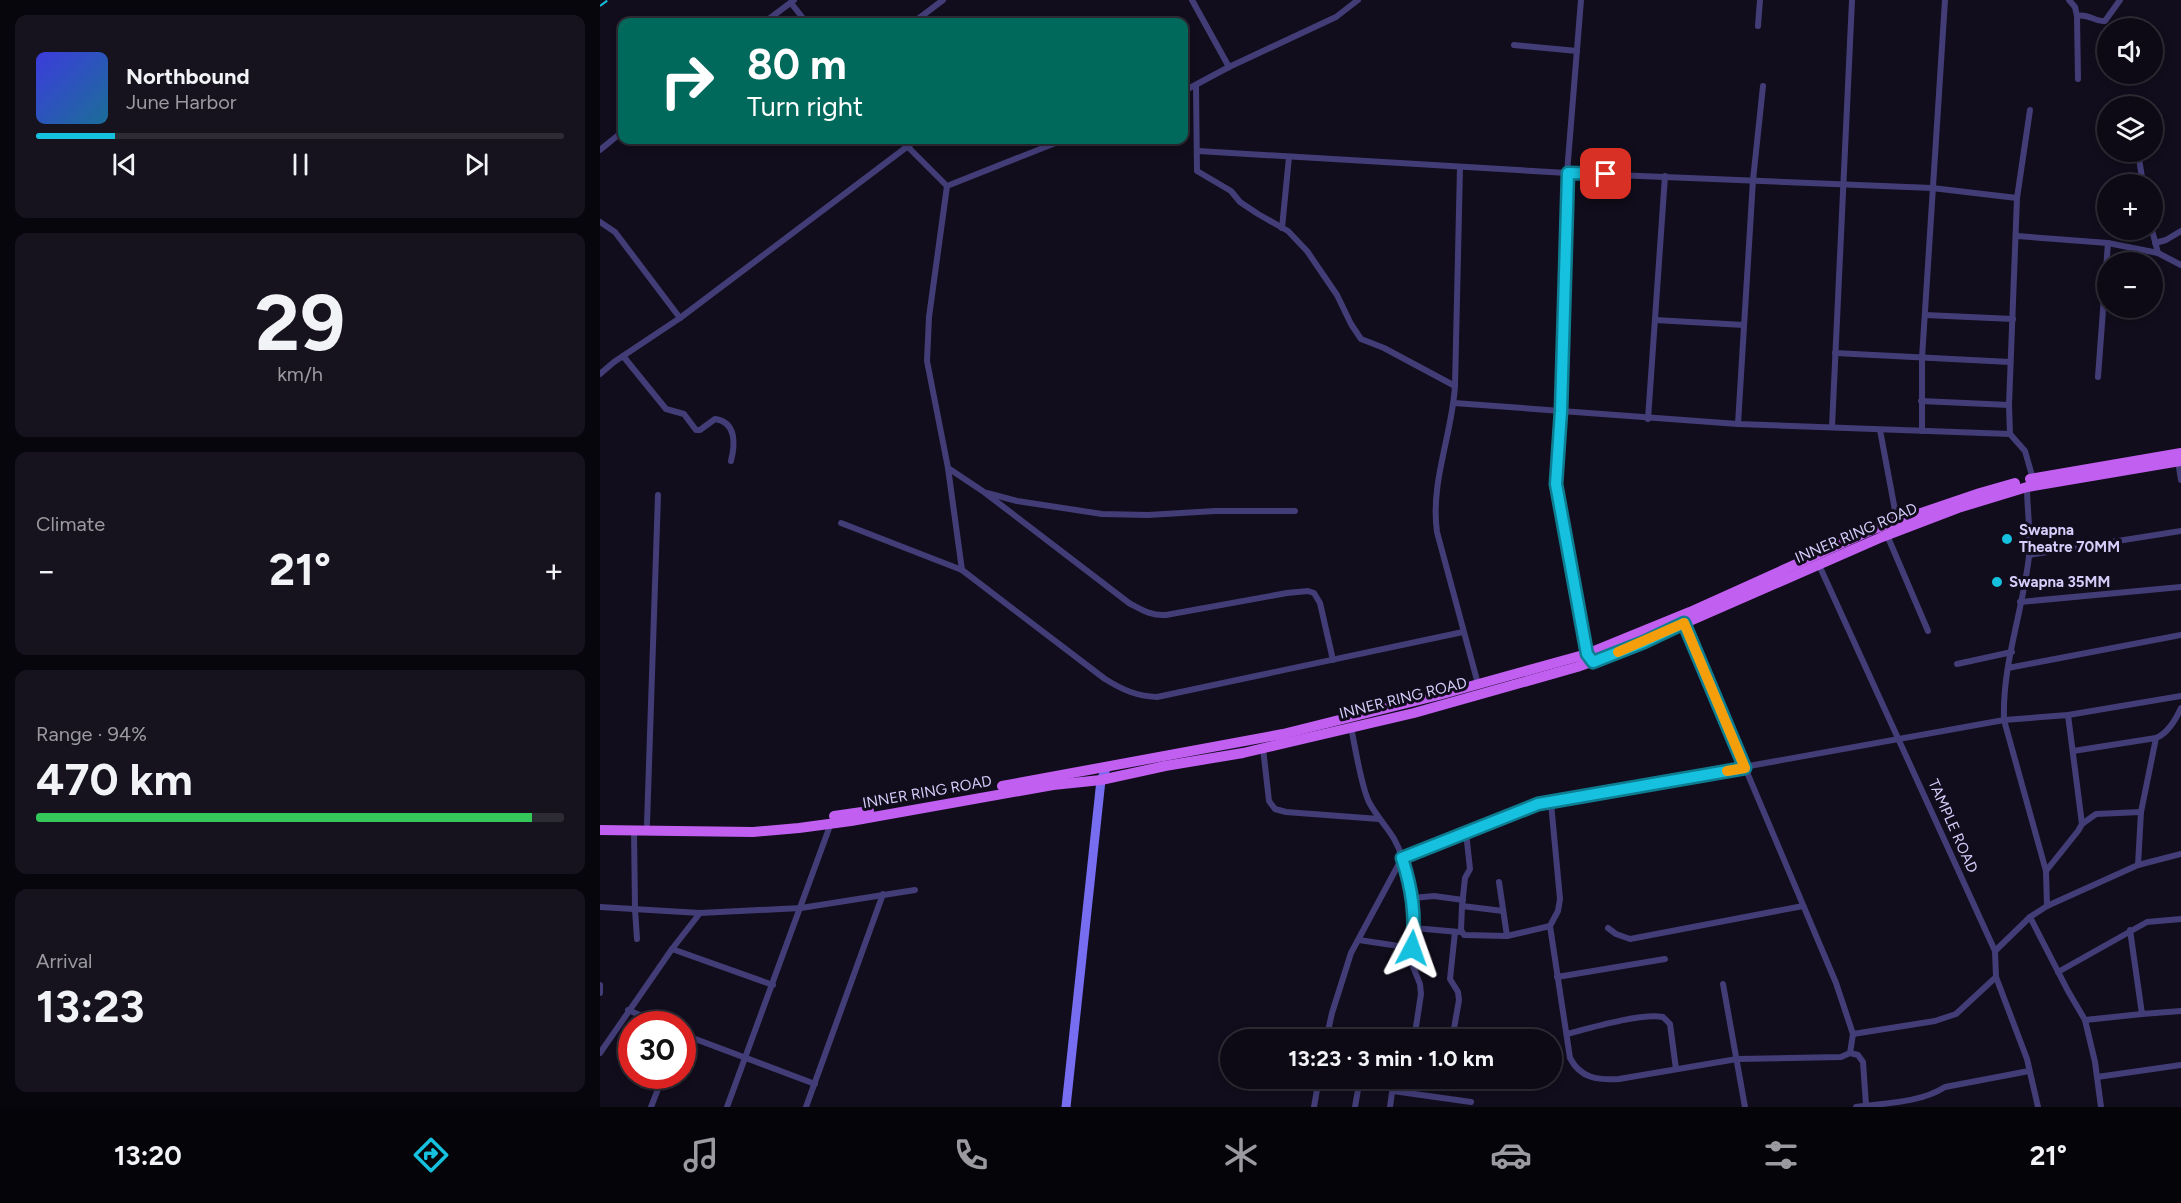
<!DOCTYPE html>
<meta charset="utf-8">
<style>
body{margin:0;font-family:Figtree,sans-serif;background:#16131e;color:#f1f3f6;height:100vh;display:flex;flex-direction:column;font-size:22px;white-space:nowrap}
*{box-sizing:border-box;margin:0}
p{font-size:20px;color:#9a9aa0}
.icon{flex:none;width:33px;height:33px;fill:none;stroke:currentColor;stroke-width:2;stroke-linecap:round;stroke-linejoin:round}
.map{position:relative;flex:1;overflow:hidden}
.drawer{display:flex;flex-direction:column;gap:15px;padding:15px;background:#07060c;width:600px}
.drawer>*{flex:none}
.banner{position:absolute;left:18px;top:18px;width:570px;height:126px;border-radius:12px;box-shadow:0 3px 9px #0003,0 0 0 2px #2d2b34;background:#00695c;color:#fff;overflow:hidden}
.fabs{position:absolute;left:1497px;top:18px;display:grid;gap:12px}
.fabs a{display:grid;place-items:center;width:66px;height:66px;border-radius:50%;background:#0d0a15;box-shadow:0 3px 9px #0003,0 0 0 2px #2d2b34;font-size:30px}
.speed{position:absolute;left:18px;top:1011px;display:flex;gap:12px;font-size:30px;font-weight:700;text-align:center}
.speed>*{display:grid;place-content:center;width:78px;height:78px;border-radius:50%;background:#0d0a15;box-shadow:0 3px 9px #0003,0 0 0 2px #2d2b34;line-height:1}
.speed .limit{border:9px solid #d22;background:#fff;color:#111}
.pin{position:absolute;display:grid;place-items:center;width:51px;height:51px;color:#fff;margin:-26px;border-radius:12px;box-shadow:0 3px 9px #0006}
.me{position:absolute;width:66px;margin:-33px;rotate:4deg;stroke-linejoin:round;filter:drop-shadow(0 0 4px #0008)}
.turn{display:flex;align-items:center;gap:21px;height:126px;padding:0 30px;font-size:27px}
.turn .icon{width:78px;height:78px;stroke-width:2.5}
.turn b{display:block;font-size:42px;line-height:51px}
.big{font-size:45px;font-weight:700;line-height:1.1}
.drawer .widget{flex:1;display:flex;flex-direction:column;justify-content:center;gap:9px;min-width:0;padding:0 21px;border-radius:12px;background:#16131e}
.drawer .dial{align-items:center;gap:0}
.dial b{font-size:78px;line-height:1}
.song{display:flex;align-items:center;gap:18px}
.cover{width:72px;height:72px;border-radius:9px;background:linear-gradient(135deg,hsl(240 70% 55%),hsl(200 70% 35%))}
.played{height:6px;border-radius:3px;background:linear-gradient(90deg,#15c1df 15%,#2d2b34 15%)}
.keys{display:flex;justify-content:space-around;direction:ltr}
.heat{display:flex;justify-content:space-between;align-items:center;font-size:33px;direction:ltr}
.charge{height:9px;border-radius:4px;background:linear-gradient(90deg,#34c759 94%,#2d2b34 0)}
.trip{position:absolute;left:620px;top:1029px;width:342px;height:60px;border-radius:30px;background:#0d0a15;box-shadow:0 3px 9px #0003,0 0 0 2px #2d2b34;font-weight:700;line-height:60px;text-align:center}
.dock{display:flex;height:96px;justify-content:space-around;align-items:center;background:#050408;color:#9a9aa0}
.dock .icon{width:42px;height:42px}
.dock .active{color:#15c1df}
.dock b{font-size:27px;color:#f1f3f6}
main{display:flex;flex:1;min-height:0}
.map>svg:first-child{display:block}
.lines{fill:none;stroke-linecap:round;stroke-linejoin:round}
.street{stroke:#423d77;stroke-width:6}
.secondary{stroke:#776df1;stroke-width:9}
.primary{stroke:#c15ff0;stroke-width:10}
.rail{stroke:#15c1df;stroke-width:2;stroke-dasharray:9 8;stroke-linecap:butt}
.route-casing{stroke:#0e7d91;stroke-width:15}
.route{stroke:#15c1df;stroke-width:10}
.slow{stroke:#f59e0b;stroke-width:10}
.poi-dot{fill:#15c1df;stroke:#110d1c;stroke-width:2}
.labels{text-anchor:middle;stroke-width:6;stroke-linejoin:round;paint-order:stroke}
.poi-label{font-size:15px;font-weight:bold;fill:#d5cdfa;stroke:#110d1c;text-anchor:start}
.street-label{font-size:15px;fill:#d5cdfa;stroke:#110d1c}
</style>
<main>
<section class="drawer">
<div class="widget">
<div class="song"><i class="cover"></i><div><b>Northbound</b><p>June Harbor</p></div></div>
<div class="played"></div>
<div class="keys"><svg class="icon" aria-label="previous" viewBox="0 0 24 24"><path d="M18 5L8 12l10 7zM5 5v14"/></svg><svg class="icon" aria-label="pause" viewBox="0 0 24 24"><path d="M8 5v14M16 5v14"/></svg><svg class="icon" aria-label="next" viewBox="0 0 24 24"><path d="M6 5l10 7-10 7zM19 5v14"/></svg></div>
</div>
<div class="widget dial"><b>29</b><p>km/h</p></div>
<div class="widget"><p>Climate</p>
<div class="heat"><a>−</a><b class="big">21°</b><a>+</a></div>
</div>
<div class="widget"><p>Range · 94%</p><b class="big">470 km</b><div class="charge"></div></div>
<div class="widget"><p>Arrival</p><b class="big">13:23</b></div>
</section>
<div class="map">
<svg width="1581" height="1107" viewBox="0 0 1581 1107">
<rect width="100%" height="100%" fill="#110d1c"/>
<g class="lines">
<g class="street">
<polyline points="592,0 629,67"/>
<polyline points="981,0 967,173 961,411 956,484 988,655"/>
<polyline points="1469,0 1475,7 1477,16 1478,79"/>
<polyline points="191,3 206,22"/>
<path d="M1477 16C1488 13 1495 22 1505 21L1520 0"/>
<polyline points="165,22 194,0"/>
<polyline points="314,22 343,0"/>
<polyline points="471,22 473,21"/>
<polyline points="1158,26 1160,0"/>
<polyline points="914,45 977,51"/>
<polyline points="596,86 597,171 631,191 640,202 658,214 688,231 707,251 737,295 751,324 761,339 784,348 855,386"/>
<polyline points="584,91 629,67 736,17 758,0"/>
<polyline points="1430,110 1417,198 1409,405 1410,434 1425,451 1433,479"/>
<polyline points="301,140 347,186 329,317 327,361 348,468 362,570"/>
<polyline points="0,150 22,132"/>
<polyline points="598,151 967,173 1332,188 1417,198"/>
<polyline points="1538,152 1543,184"/>
<path d="M860 167 855 386C852 435 830 483 837 532L878 684"/>
<polyline points="347,186 463,140"/>
<polyline points="0,222 15,232 80,318"/>
<polyline points="682,228 689,157"/>
<polyline points="1552,230 1558,253"/>
<polyline points="1417,236 1508,243 1558,253 1581,265"/>
<polyline points="1555,243 1566,240 1581,231"/>
<polyline points="1325,315 1413,319"/>
<polyline points="1055,320 1144,325"/>
<polyline points="1235,353 1410,362"/>
<path d="M23 356 66 409 84 414 96 430H100L115 419C137 422 135 445 131 461"/>
<polyline points="0,374 14,362 80,318 316,140"/>
<polyline points="1498,377 1508,243"/>
<polyline points="1321,401 1409,405"/>
<polyline points="854,403 1138,424 1410,434"/>
<polyline points="1048,419 1065,176"/>
<polyline points="1138,424 1153,180 1163,86"/>
<polyline points="1232,427 1252,0"/>
<polyline points="1280,430 1297,521"/>
<polyline points="1322,431 1322,358 1345,0"/>
<polyline points="1578,461 1581,480"/>
<path d="M348 468 384 492 529 603C542 610 551 616 566 615L687 593 708 591 714 593 720 603 733 660"/>
<path d="M1427 487C1427 509 1431 533 1429 556 1423 611 1402 664 1404 720L1446 871 1447 906"/>
<polyline points="387,493 417,501 502,514 548,515 615,511 695,511"/>
<path d="M241 523 362 570 505 679C523 690 536 696 557 697L863 632"/>
<polyline points="1287,535 1328,631"/>
<polyline points="1429,555 1581,531"/>
<polyline points="1219,565 1395,951 1396,977 1427,1059 1438,1107"/>
<polyline points="1420,602 1581,587"/>
<polyline points="1357,664 1412,652"/>
<polyline points="1408,668 1581,635"/>
<polyline points="663,748 669,801 675,809 686,812 779,819"/>
<polyline points="1473,751 1556,738"/>
<polyline points="47,824 58,495"/>
<polyline points="1482,824 1496,814 1541,812"/>
<polyline points="34,831 35,909 37,939"/>
<polyline points="866,832 870,869 865,878 862,906 861,930 864,935 907,936 899,882"/>
<path d="M1538 865 1541 812 1556 738C1568 733 1576 719 1581 708"/>
<polyline points="1446,871 1478,831 1482,824 1468,715"/>
<polyline points="813,898 834,896 863,900"/>
<polyline points="862,906 903,911"/>
<polyline points="0,907 100,913 201,908 315,890"/>
<polyline points="1430,917 1468,991 1485,1020 1495,1062 1501,1107"/>
<path d="M950 926 970 1058C981 1079 998 1080 1019 1079L1137 1059 1241 1057 1250 1053 1253 1034 1236 983 1084 623"/>
<polyline points="814,928 859,932"/>
<polyline points="1008,928 1016,934 1030,939 1203,906"/>
<polyline points="1530,930 1542,1014 1581,1011"/>
<polyline points="907,936 950,926 958,911 960,899 951,803"/>
<polyline points="759,940 812,948"/>
<polyline points="72,949 173,985"/>
<polyline points="1395,951 1430,917 1447,906 1538,865 1581,854"/>
<polyline points="1458,972 1547,922 1581,919"/>
<polyline points="957,977 1065,959"/>
<polyline points="1123,984 1145,1107"/>
<polyline points="0,985 0,993"/>
<polyline points="28,1010 61,1024"/>
<polyline points="1485,1020 1542,1014"/>
<polyline points="82,1034 215,1084"/>
<path d="M967 1034C990 1028 1041 1013 1063 1017L1070 1024 1076 1069"/>
<polyline points="1253,1034 1335,1021 1356,1014 1396,977"/>
<path d="M726 1040 732 1013 751 953 802 858C796 834 780 823 769 802 761 786 755 746 751 727"/>
<polyline points="814,1040 821,994 820,984 812,964 814,928 813,898 802,858 938,804 1404,720 1468,715 1581,696"/>
<polyline points="852,1040 859,1000 858,992 850,979 855,932"/>
<polyline points="0,1053 72,949 100,913"/>
<polyline points="1250,1053 1258,1055 1263,1062 1266,1105"/>
<polyline points="1497,1077 1581,1065"/>
<polyline points="793,1091 871,1102"/>
<polyline points="51,1107 63,1076"/>
<polyline points="127,1107 231,823"/>
<polyline points="206,1107 283,894"/>
<polyline points="714,1107 719,1078"/>
<polyline points="755,1107 760,1078"/>
<polyline points="790,1107 794,1078"/>
<path d="M1256 1107C1285 1103 1320 1103 1345 1087L1429 1071"/>
</g>
<polyline class="secondary" points="466,1107 501,780 506,769"/>
<g class="primary">
<polyline points="1430,479 1581,453"/>
<polyline points="402,786 683,734 839,695 987,654 1090,612 1274,529 1380,493 1415,483"/>
<polyline points="234,816 269,811"/>
<polyline points="0,830 153,832 199,828 251,821 453,785 501,780 565,766 643,753 814,713 977,667 1019,652 1282,537 1358,508 1427,487 1581,461"/>
</g>
<polyline class="rail" points="0,6 8,0"/>
</g>
<g class="lines">
<g class="route-casing">
<path id="route" d="M812 948C816 916 812 889 802 858L938 804 1145 768 1084 623 1044 642 993 662 987 654 956 484 961 411 968 173 1006 174"/>
</g>
<use href="#route" class="route"/>
<polyline class="slow" points="1018,652 1084,623 1145,768 1127,771"/>
</g>
<g class="poi-dot">
<circle cx="1407" cy="539" r="6"/>
<circle cx="1397" cy="582" r="6"/>
</g>
<g class="labels">
<g class="poi-label">
<text x="1419" y="535">Swapna<tspan x="1419" dy="17">Theatre 70MM</tspan></text>
<text x="1409" y="587">Swapna 35MM</text>
</g>
<g class="street-label">
<text transform="translate(1256 533) rotate(-23)" y="5">INNER RING ROAD</text>
<text transform="translate(803 698) rotate(-14)" y="5">INNER RING ROAD</text>
<text transform="translate(327 792) rotate(-10)" y="5">INNER RING ROAD</text>
<text transform="translate(1353 826) rotate(66)" y="5">TAMPLE ROAD</text>
</g>
</g>
</svg>
<div class="fabs">
<a><svg class="icon" aria-label="sound" viewBox="0 0 24 24"><path d="M4 9h4l5-4v14l-5-4H4zM17 9q2 3 0 6"/></svg></a>
<a><svg class="icon" aria-label="layers" viewBox="0 0 24 24"><path d="M12 4l9 5-9 5-9-5zM3 14l9 5 9-5"/></svg></a>
<a>+</a>
<a>−</a>
</div>
<div class="speed"><div class="limit">30</div></div>
<div class="pin" style="left:1006px;top:174px;background:#d93025"><svg class="icon" aria-label="arrive" viewBox="0 0 24 24"><path d="M6 21V4h12l-3 4 3 4H6"/></svg></div>
<svg class="me" style="left:812px;top:948px" viewBox="-20 -20 40 40"><path d="M0-17L14 15 0 8-14 15z" fill="#15c1df" stroke="#fff" stroke-width="4"/></svg>
<div class="trip">13:23 · 3 min · 1.0 km</div>
<div class="banner">
<div class="turn"><svg class="icon" aria-label="right" viewBox="0 0 24 24"><path d="M7 20v-9h11M14 6l5 5-5 5"/></svg><div><b>80 m</b>Turn right</div></div>
</div>
</div>
</main>
<nav class="dock">
<b>13:20</b>
<svg class="icon active" aria-label="directions" viewBox="0 0 24 24"><path d="M12 3l9 9-9 9-9-9zM9 14v-3h6M13 9l2 2-2 2"/></svg>
<svg class="icon" aria-label="music" viewBox="0 0 24 24"><path d="M9 18V5l10-2v13"/><circle cx="6" cy="18" r="3"/><circle cx="16" cy="16" r="3"/></svg>
<svg class="icon" aria-label="phone" viewBox="0 0 24 24"><path d="M5 4h4l2 5-3 2q2 4 5 5l2-3 5 2v4C11 20 4 13 5 4z"/></svg>
<svg class="icon" aria-label="climate" viewBox="0 0 24 24"><path d="M12 3v18M4 7l16 10M4 17L20 7"/></svg>
<svg class="icon" aria-label="car" viewBox="0 0 24 24"><path d="M5 17H2v-5l4-1 3-4h7l3 4 3 1v5h-3M9 17h6M6 11h13"/><circle cx="7" cy="17" r="2"/><circle cx="17" cy="17" r="2"/></svg>
<svg class="icon" aria-label="filters" viewBox="0 0 24 24"><path d="M4 7h16M4 17h16"/><circle cx="9" cy="7" r="2"/><circle cx="15" cy="17" r="2"/></svg>
<b>21°</b>
</nav>
